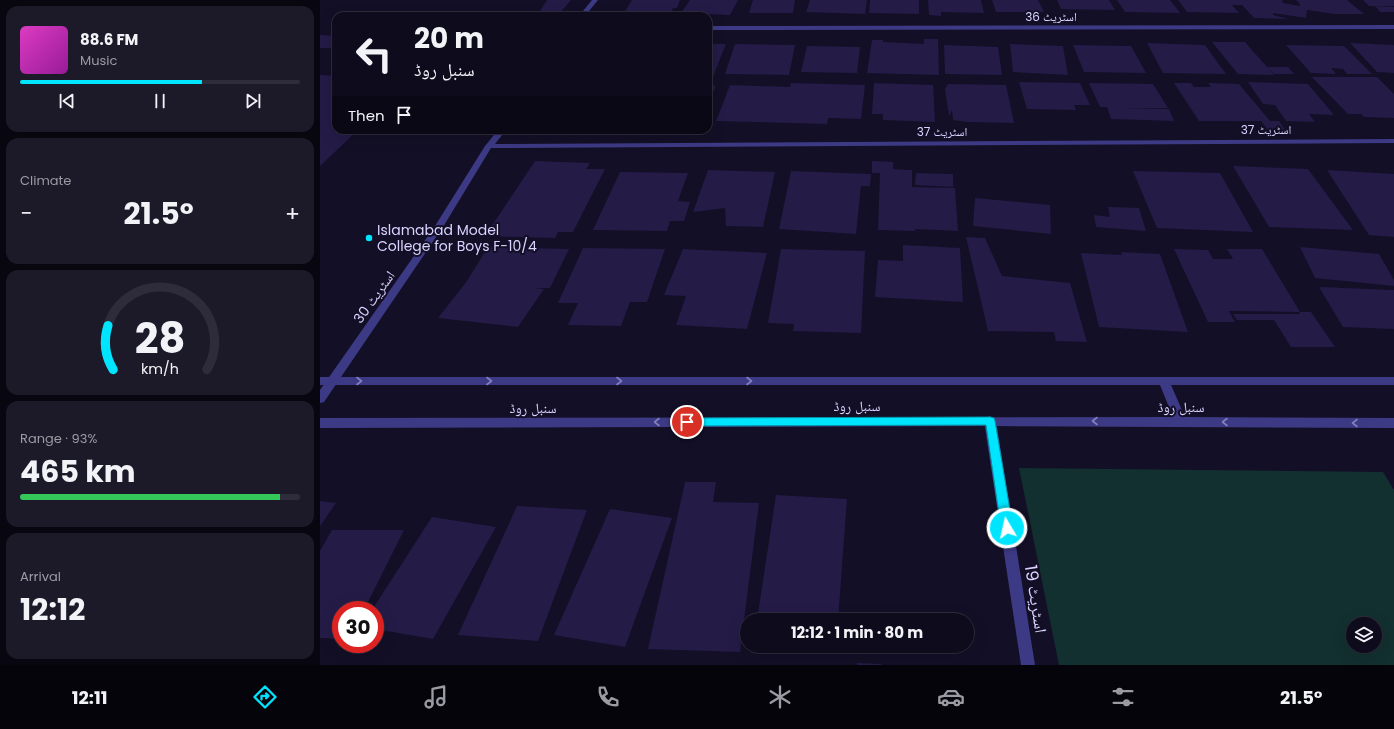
<!DOCTYPE html>
<meta charset="utf-8">
<style>
body{margin:0;font-family:Poppins,"Noto Naskh Arabic",sans-serif;background:#1c1929;color:#f1f3f6;height:100vh;display:flex;flex-direction:column;font-size:15px;white-space:nowrap}
*{box-sizing:border-box;margin:0}
p{font-size:13px;color:#9b9ba3}
.icon{flex:none;width:22px;height:22px;fill:none;stroke:currentColor;stroke-width:2;stroke-linecap:round;stroke-linejoin:round}
.map{position:relative;flex:1;overflow:hidden}
.sheet{display:flex;flex-direction:column;gap:6px;padding:6px;background:#08060f;width:320px}
.sheet>*{flex:none}
.guide{position:absolute;left:12px;top:12px;width:380px;height:122px;border-radius:12px;box-shadow:0 4px 16px #0002,0 0 0 1px #2e2b3b;background:#0e0b1c;color:#f1f3f6;overflow:hidden}
.fabs{position:absolute;left:1026px;top:617px;display:grid;gap:8px}
.fabs a{display:grid;place-items:center;width:36px;height:36px;border-radius:50%;background:#0e0b1c;box-shadow:0 4px 16px #0002,0 0 0 1px #2e2b3b;font-size:20px}
.speed{position:absolute;left:12px;top:601px;display:flex;gap:8px;font-size:20px;font-weight:700;text-align:center}
.speed>*{display:grid;place-content:center;width:52px;height:52px;border-radius:50%;background:#0e0b1c;box-shadow:0 4px 16px #0002,0 0 0 1px #2e2b3b;line-height:1}
.speed .limit{border:6px solid #d22;background:#fff;color:#111}
.pin{position:absolute;display:grid;place-items:center;width:34px;height:34px;color:#fff;margin:-17px;border:2px solid #fff;border-radius:50%;box-shadow:0 1px 4px #0007}
.me{position:absolute;width:44px;margin:-22px;rotate:351deg;stroke-linejoin:round;filter:drop-shadow(0 0 3px #0008)}
.turn{display:flex;align-items:center;gap:14px;height:84px;padding:0 16px;font-size:18px}
.turn .icon{width:52px;height:52px;stroke-width:2.5}
.turn b{display:block;font-size:28px;line-height:34px}
.then{display:flex;align-items:center;height:38px;padding:0 16px;background:#0003;gap:8px;font-size:15px}
.big{font-size:30px;font-weight:700;line-height:1.1}
.sheet .tile{flex:1;display:flex;flex-direction:column;justify-content:center;gap:6px;min-width:0;padding:0 14px;border-radius:12px;background:#1c1929}
.sheet .dial{align-items:center;gap:0}
.dial svg{height:104px;overflow:visible;fill:none;stroke:#2e2b3b;stroke-width:7;stroke-linecap:round;text-anchor:middle}
.dial text{fill:#f1f3f6;stroke:none}
.song{display:flex;align-items:center;gap:12px}
.cover{width:48px;height:48px;border-radius:6px;background:linear-gradient(135deg,hsl(310 70% 55%),hsl(300 70% 35%))}
.played{height:4px;border-radius:2px;background:linear-gradient(90deg,#00e5ff 65%,#2e2b3b 65%)}
.keys{display:flex;justify-content:space-around;direction:ltr}
.heat{display:flex;justify-content:space-between;align-items:center;font-size:22px;direction:ltr}
.charge{height:6px;border-radius:3px;background:linear-gradient(90deg,#34c759 93%,#2e2b3b 0)}
.trip{position:absolute;left:420px;top:613px;width:234px;height:40px;border-radius:20px;background:#0e0b1c;box-shadow:0 4px 16px #0002,0 0 0 1px #2e2b3b;font-weight:700;line-height:40px;text-align:center}
.tab-bar{display:flex;height:64px;justify-content:space-around;align-items:center;background:#06040b;color:#9b9ba3}
.tab-bar .icon{width:28px;height:28px}
.tab-bar .current{color:#00e5ff}
.tab-bar b{font-size:18px;color:#f1f3f6}
main{display:flex;flex:1;min-height:0}
.map>svg:first-child{display:block}
.green{fill:#12302f;fill-rule:evenodd}
.building{fill:#241b47}
.lines{fill:none;stroke-linecap:round;stroke-linejoin:round}
.minor{fill:#3d3a85;fill-rule:evenodd}
.tertiary{fill:#3d3a85;fill-rule:evenodd}
.oneway{stroke:#837fbc}
.route{fill:#00e5ff;stroke:#0095a6}
.poi-dot{fill:#00e5ff;stroke:#130f26;stroke-width:1.5}
.labels{text-anchor:middle;stroke-width:4;stroke-linejoin:round;paint-order:stroke}
.far-street-label{font-size:12px;fill:#d9d4ff;stroke:#130f26}
.poi-label{font-size:14px;fill:#d9d4ff;stroke:#130f26;text-anchor:start}
.street-label{font-size:14px;fill:#d9d4ff;stroke:#130f26}
.near-street-label{font-size:17px;fill:#d9d4ff;stroke:#130f26}
</style>
<main>
<section class="sheet">
<div class="tile">
<div class="song"><i class="cover"></i><div><b>88.6 FM</b><p>Music</p></div></div>
<div class="played"></div>
<div class="keys"><svg class="icon" aria-label="previous" viewBox="0 0 24 24"><path d="M18 5L8 12l10 7zM5 5v14"/></svg><svg class="icon" aria-label="pause" viewBox="0 0 24 24"><path d="M8 5v14M16 5v14"/></svg><svg class="icon" aria-label="next" viewBox="0 0 24 24"><path d="M6 5l10 7-10 7zM19 5v14"/></svg></div>
</div>
<div class="tile"><p>Climate</p>
<div class="heat"><a>−</a><b class="big">21.5°</b><a>+</a></div>
</div>
<div class="tile dial"><svg viewBox="0 0 100 80">
<path d="M14 69A42 42 0 1 1 86 69"/>
<path d="M14 69A42 42 0 0 1 10 35" stroke="#00e5ff"/>
<text x="50" y="56" font-size="32" font-weight="700">28</text>
<text x="50" y="72" font-size="11">km/h</text>
</svg></div>
<div class="tile"><p>Range · 93%</p><b class="big">465 km</b><div class="charge"></div></div>
<div class="tile"><p>Arrival</p><b class="big">12:12</b></div>
</section>
<div class="map">
<svg width="1074" height="665" viewBox="0 0 1074 665">
<rect width="100%" height="100%" fill="#130f26"/>
<path class="green" d="M699 468 1063 472 1074 490V665H739ZM1033 624H1055V646H1033Z"/>
<g class="building">
<polygon points="227,0 251,0 238,15 218,14"/>
<polygon points="312,0 360,0 357,8 353,8 351,13 304,13"/>
<polygon points="370,0 418,0 410,15 361,13"/>
<polygon points="433,0 475,0 473,13 429,13"/>
<polygon points="490,0 547,0 545,14 486,12"/>
<polygon points="550,0 599,0 599,14 549,13"/>
<polygon points="608,0 661,0 664,13 621,12 621,16 609,15"/>
<polygon points="672,0 718,0 724,12 676,12"/>
<polygon points="737,0 789,0 795,10 741,9"/>
<polygon points="797,0 850,0 860,13 805,12"/>
<polygon points="858,0 962,0 963,3 980,6 980,4 976,0 1027,0 1044,14 1015,14 987,10 986,18 953,13 953,15 969,19 934,18 922,5 912,5 919,13 867,12"/>
<polygon points="1043,0 1074,0 1074,6 1049,6"/>
<polygon points="1055,6 1074,7 1074,12 1060,12"/>
<polygon points="0,35 16,36 16,48 0,48"/>
<polygon points="604,39 618,39 619,75 547,73 552,40 563,40 563,42 604,44"/>
<polygon points="892,42 925,42 947,67 968,67 974,74 954,74 949,69 954,75 918,74"/>
<polygon points="827,43 885,45 906,74 843,73"/>
<polygon points="1030,43 1074,45 1074,73 1057,72"/>
<polygon points="388,44 406,44 393,77 388,77"/>
<polygon points="415,44 475,45 469,75 405,74"/>
<polygon points="690,44 743,46 748,75 693,72"/>
<polygon points="624,45 678,47 682,75 625,74"/>
<polygon points="753,45 811,46 826,73 764,72"/>
<polygon points="966,45 1024,46 1052,74 1027,74 1023,69 1011,68 1016,74 991,73"/>
<polygon points="487,46 540,47 537,73 481,72"/>
<polygon points="0,75 16,76 16,130 38,130 0,166"/>
<polygon points="992,77 1057,77 1074,94 1074,118 1044,117 1041,114 1028,114"/>
<polygon points="699,82 760,83 770,105 754,105 756,110 707,109"/>
<polygon points="928,82 988,84 1014,115 989,114 995,122 966,121 955,105 943,104"/>
<polygon points="471,83 545,85 541,119 508,118 507,124 396,121 410,85 470,87"/>
<polygon points="554,83 613,85 615,122 563,120 563,114 552,114"/>
<polygon points="769,83 833,84 848,108 804,108 849,109 854,121 791,119 787,107 780,107"/>
<polygon points="854,83 871,83 874,87 891,87 888,83 919,84 950,121 959,121 966,131 948,130 941,121 879,121"/>
<polygon points="628,84 686,85 694,123 648,122 633,120 632,110 629,116 625,89"/>
<polygon points="388,85 396,86 388,102"/>
<polygon points="215,161 270,163 266,169 285,169 253,232 238,232 235,238 165,236"/>
<polygon points="552,161 573,162 573,169 592,170 592,187 635,188 638,231 595,229 595,231 558,230 560,173 552,173"/>
<polygon points="913,166 988,169 1033,230 949,227"/>
<polygon points="388,170 455,172 443,227 406,226 405,208 373,212"/>
<polygon points="1007,170 1074,174 1074,237 1049,235"/>
<polygon points="471,171 551,174 550,186 541,186 536,234 459,229"/>
<polygon points="813,171 900,173 933,232 837,228"/>
<polygon points="300,172 368,173 358,201 370,202 364,221 350,221 347,231 273,230"/>
<polygon points="596,173 633,174 633,187 595,185"/>
<polygon points="655,198 730,205 731,234 653,226"/>
<polygon points="788,207 819,208 826,231 776,227 774,215 790,217"/>
<polygon points="646,237 665,238 682,276 750,283 767,342 736,341 734,332 668,331"/>
<polygon points="583,245 640,248 643,302 555,297 558,260 583,261"/>
<polygon points="168,247 249,249 230,288 213,288 224,289 198,327 118,318 147,281"/>
<polygon points="980,247 1059,254 1074,280 1074,286 995,278"/>
<polygon points="263,248 345,249 327,302 310,302 301,326 248,325 258,303 238,303"/>
<polygon points="363,249 447,253 427,329 356,325 366,296 344,295"/>
<polygon points="461,249 545,251 541,333 473,331 474,324 448,323"/>
<polygon points="854,249 888,250 893,259 913,259 907,249 942,249 980,312 991,312 1015,347 971,347 954,320 917,320 913,314 980,314 979,312 909,311 915,322 888,322"/>
<polygon points="801,252 840,254 868,332 779,327 761,253 802,255"/>
<polygon points="999,287 1074,290 1074,329 1023,327"/>
<polygon points="365,482 396,482 393,502 439,503 420,652 328,649"/>
<polygon points="456,495 527,499 518,620 437,620"/>
<polygon points="0,501 16,503 0,526"/>
<polygon points="197,506 267,510 218,641 138,635"/>
<polygon points="290,509 352,518 305,647 234,635"/>
<polygon points="112,517 176,527 113,639 55,629 55,610 52,610"/>
<polygon points="12,530 84,530 44,610 21,610 21,639 0,638 0,551"/>
<polygon points="537,663 561,664 561,665 537,665"/>
</g>
<g class="lines">
<g class="minor">
<polygon points="272,0 278,0 265,16 259,16"/>
<polygon points="1074,25 1074,29 388,30 388,26"/>
<polygon points="178,130 186,130 175,144 1074,139 1074,143 171,148 123,227 4,402 0,403 0,390 115,226 165,146"/>
<polygon points="670,416 674,418 676,421 715,665 701,665 664,421 666,418"/>
</g>
<polygon class="tertiary" points="0,377 1074,377 1074,385 851,385 865,417 1074,418 1074,428 670,426 0,428 0,418 853,417 840,385 0,385"/>
</g>
<defs><path id="oneway-chevron" d="M-2-3.5L2.5 0L-2 3.5" fill="none" stroke-width="1.6" stroke-linecap="round" stroke-linejoin="round"/></defs>
<g class="oneway">
<use href="#oneway-chevron" transform="translate(39 381)"/>
<use href="#oneway-chevron" transform="translate(169 381)"/>
<use href="#oneway-chevron" transform="translate(299 381)"/>
<use href="#oneway-chevron" transform="translate(429 381)"/>
<use href="#oneway-chevron" transform="translate(775 421) rotate(-180)"/>
<use href="#oneway-chevron" transform="translate(337 422) rotate(180)"/>
<use href="#oneway-chevron" transform="translate(905 422) rotate(-180)"/>
<use href="#oneway-chevron" transform="translate(1035 423) rotate(-180)"/>
</g>
<polygon class="route" points="670,417 674,418 675,421 693,528 691,531 687,533 683,531 681,528 666,425 367,426 363,425 362,422 363,419 367,418"/>
<circle class="poi-dot" cx="49" cy="238" r="4"/>
<g class="labels">
<g class="far-street-label">
<text x="731" y="21">اسٹریٹ 36</text>
<text x="946" y="134">اسٹریٹ 37</text>
<text x="622" y="136">اسٹریٹ 37</text>
</g>
<g class="poi-label">
<text x="57" y="235">Islamabad Model<tspan x="57" dy="16">College for Boys F-10/4</tspan></text>
</g>
<g class="street-label">
<text transform="translate(54 297) rotate(-55)" y="5">اسٹریٹ 30</text>
<text x="537" y="411">سنبل روڈ</text>
<text x="861" y="412">سنبل روڈ</text>
<text x="213" y="413">سنبل روڈ</text>
</g>
<g class="near-street-label">
<text transform="translate(716 599) rotate(81)" y="6">اسٹریٹ 19</text>
</g>
</g>
</svg>
<div class="fabs">
<a><svg class="icon" aria-label="layers" viewBox="0 0 24 24"><path d="M12 4l9 5-9 5-9-5zM3 14l9 5 9-5"/></svg></a>
</div>
<div class="speed"><div class="limit">30</div></div>
<div class="pin" style="left:367px;top:422px;background:#d93025"><svg class="icon" aria-label="arrive" viewBox="0 0 24 24"><path d="M6 21V4h12l-3 4 3 4H6"/></svg></div>
<svg class="me" style="left:687px;top:528px" viewBox="-20 -20 40 40"><circle r="17" fill="#00e5ff" stroke="#fff" stroke-width="3"/><path d="M0-11L8 9 0 5-8 9z" fill="#fff"/></svg>
<div class="trip">12:12 · 1 min · 80 m</div>
<div class="guide">
<div class="turn"><svg class="icon" aria-label="left" viewBox="0 0 24 24"><path d="M17 20v-9H6M10 6l-5 5 5 5"/></svg><div><b>20 m</b>سنبل روڈ</div></div>
<div class="then">Then<svg class="icon" aria-label="arrive" viewBox="0 0 24 24"><path d="M6 21V4h12l-3 4 3 4H6"/></svg></div>
</div>
</div>
</main>
<nav class="tab-bar">
<b>12:11</b>
<svg class="icon current" aria-label="directions" viewBox="0 0 24 24"><path d="M12 3l9 9-9 9-9-9zM9 14v-3h6M13 9l2 2-2 2"/></svg>
<svg class="icon" aria-label="music" viewBox="0 0 24 24"><path d="M9 18V5l10-2v13"/><circle cx="6" cy="18" r="3"/><circle cx="16" cy="16" r="3"/></svg>
<svg class="icon" aria-label="phone" viewBox="0 0 24 24"><path d="M5 4h4l2 5-3 2q2 4 5 5l2-3 5 2v4C11 20 4 13 5 4z"/></svg>
<svg class="icon" aria-label="climate" viewBox="0 0 24 24"><path d="M12 3v18M4 7l16 10M4 17L20 7"/></svg>
<svg class="icon" aria-label="car" viewBox="0 0 24 24"><path d="M5 17H2v-5l4-1 3-4h7l3 4 3 1v5h-3M9 17h6M6 11h13"/><circle cx="7" cy="17" r="2"/><circle cx="17" cy="17" r="2"/></svg>
<svg class="icon" aria-label="filters" viewBox="0 0 24 24"><path d="M4 7h16M4 17h16"/><circle cx="9" cy="7" r="2"/><circle cx="15" cy="17" r="2"/></svg>
<b>21.5°</b>
</nav>
